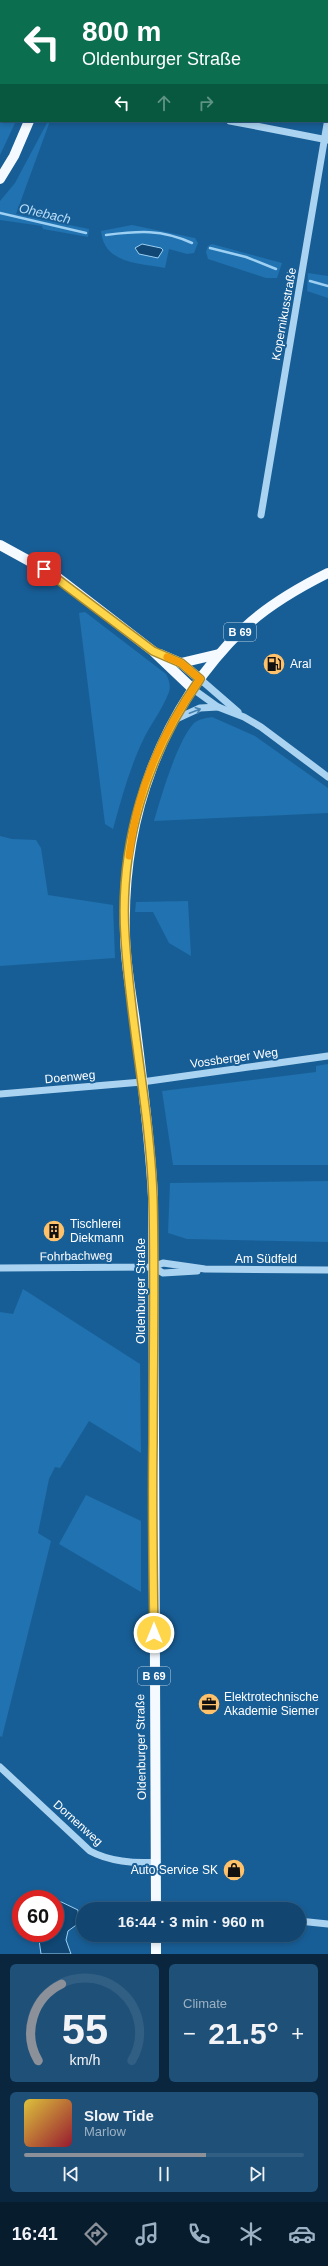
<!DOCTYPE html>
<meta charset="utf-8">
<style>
body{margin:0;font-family:Helvetica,sans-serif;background:#1f5078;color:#f1f3f6;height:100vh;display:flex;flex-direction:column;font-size:15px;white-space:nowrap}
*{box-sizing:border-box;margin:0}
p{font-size:13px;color:#9cb1c3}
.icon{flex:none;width:22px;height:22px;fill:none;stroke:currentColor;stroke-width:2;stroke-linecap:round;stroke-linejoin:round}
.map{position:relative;height:1954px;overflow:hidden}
.panel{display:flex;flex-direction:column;gap:10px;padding:10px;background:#0a263e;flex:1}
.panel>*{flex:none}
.guide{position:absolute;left:0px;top:0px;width:328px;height:122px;box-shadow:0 2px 6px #0003,0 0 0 1px #315e83;background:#0b6e4f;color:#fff;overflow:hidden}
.speed{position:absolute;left:12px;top:1890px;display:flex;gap:8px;font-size:20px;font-weight:700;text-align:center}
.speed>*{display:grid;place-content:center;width:52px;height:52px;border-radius:50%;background:#124670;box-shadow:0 2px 6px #0003,0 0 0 1px #315e83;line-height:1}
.speed .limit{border:6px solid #d22;background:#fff;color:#111}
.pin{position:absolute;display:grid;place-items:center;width:34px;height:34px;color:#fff;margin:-17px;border-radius:8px;box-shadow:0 2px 6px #0006}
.me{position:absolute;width:44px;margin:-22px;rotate:0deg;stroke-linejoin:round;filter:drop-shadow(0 0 3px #0008)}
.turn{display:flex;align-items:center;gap:14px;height:84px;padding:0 16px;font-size:18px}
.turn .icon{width:52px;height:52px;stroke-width:2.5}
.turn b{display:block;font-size:28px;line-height:34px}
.lanes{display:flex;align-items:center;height:38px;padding:0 16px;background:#0003;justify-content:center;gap:20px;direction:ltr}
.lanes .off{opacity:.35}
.big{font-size:30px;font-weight:800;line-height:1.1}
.panel .widget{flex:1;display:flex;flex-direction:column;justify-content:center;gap:6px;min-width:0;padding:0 14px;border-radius:6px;background:#1f5078}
.panel .dial{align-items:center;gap:0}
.dial svg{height:104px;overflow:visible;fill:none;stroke:#315e83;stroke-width:7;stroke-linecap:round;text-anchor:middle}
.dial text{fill:#f1f3f6;stroke:none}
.song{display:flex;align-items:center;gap:12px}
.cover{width:48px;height:48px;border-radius:6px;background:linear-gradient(135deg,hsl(50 70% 55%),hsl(350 70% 35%))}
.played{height:4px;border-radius:2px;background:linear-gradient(90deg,#8c9099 65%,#315e83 65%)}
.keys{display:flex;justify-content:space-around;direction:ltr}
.heat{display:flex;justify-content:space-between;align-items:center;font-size:22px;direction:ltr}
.panel .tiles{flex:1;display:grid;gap:10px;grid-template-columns:1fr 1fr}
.widget:last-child{grid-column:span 2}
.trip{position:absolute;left:76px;top:1902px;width:230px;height:40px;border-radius:20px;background:#124670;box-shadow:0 2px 6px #0003,0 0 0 1px #315e83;font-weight:800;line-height:40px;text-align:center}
.tabs{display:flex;height:64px;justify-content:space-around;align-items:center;background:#071c2d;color:#9cb1c3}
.tabs .icon{width:28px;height:28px}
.tabs .selected{color:#8c9099}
.tabs b{font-size:18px;color:#f1f3f6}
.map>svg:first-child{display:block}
.green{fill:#2072b0}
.water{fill:#104774;stroke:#9dd0f3}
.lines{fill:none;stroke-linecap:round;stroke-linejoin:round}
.stream{stroke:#9dd0f3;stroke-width:2.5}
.minor{stroke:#aad3f1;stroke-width:7}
.major{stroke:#f4faff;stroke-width:10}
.oneway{stroke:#4481b1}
.route-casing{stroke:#a68a30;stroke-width:10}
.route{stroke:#ffd54a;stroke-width:7}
.slow{stroke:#f59e0b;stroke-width:7}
.labels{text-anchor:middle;stroke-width:4;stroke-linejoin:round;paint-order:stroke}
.shield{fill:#185e96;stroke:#bacfe0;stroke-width:1}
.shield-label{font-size:11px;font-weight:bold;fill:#fff}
.street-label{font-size:12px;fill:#fff;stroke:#185e96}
.poi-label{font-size:12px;fill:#fff;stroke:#185e96;text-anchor:start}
.water-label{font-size:13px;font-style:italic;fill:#b7dcf7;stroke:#185e96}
</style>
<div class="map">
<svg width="328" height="1954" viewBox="0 0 328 1954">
<rect width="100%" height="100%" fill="#185e96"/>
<g class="green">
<polygon points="0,31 1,121 16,121 0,155"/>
<polygon points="48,121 50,121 16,214 89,229 88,237 43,229 42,226 0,220 0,201 15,183"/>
<path d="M132 225 195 238 198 243 194 253 187 254 169 249 165 268C139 263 104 264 101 231Z"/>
<polygon points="212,244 282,263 277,278 266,278 208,259 206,252 208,246"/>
<polygon points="308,273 328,276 328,298 307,291"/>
<path d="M85 612 166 674C169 680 171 686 169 692 163 708 153 721 145 736 130 766 122 797 113 829L105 824 79 613Z"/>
<path d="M212 717 255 736 328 788V813L154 821C161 797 177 741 194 723 199 719 206 718 212 717Z"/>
<polygon points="0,836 12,839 36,840 41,848 48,895 113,905 115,958 0,966"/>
<polygon points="188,901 191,956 169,943 153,912 135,912 136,902"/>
<polygon points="328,1064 328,1165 173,1165 162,1091 316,1072 316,1066"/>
<polygon points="328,1181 328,1242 187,1239 168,1233 170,1183"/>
<polygon points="23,1289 140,1364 141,1453 89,1421 60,1468 55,1467 49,1479 38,1533 51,1541 2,1737 0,1736 0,1312 13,1314"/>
<polygon points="86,1495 141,1521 141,1592 59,1544"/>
</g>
<g class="water">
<polygon points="142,244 161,248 163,250 158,258 139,254 135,248"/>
<polygon points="51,1897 78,1910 79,1923 68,1931 66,1940 71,1954 41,1954 38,1933 55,1933 55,1899 44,1899"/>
</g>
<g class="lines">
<g class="stream">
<polyline points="0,213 86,233"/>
<path d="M106 235C139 231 161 229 192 243"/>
<polyline points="210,248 246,257 276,269"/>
<polyline points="288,273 291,274"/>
<polyline points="310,281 328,286"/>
</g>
<g class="minor">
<polyline points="87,0 87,1"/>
<polyline points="230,121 328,140"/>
<polyline points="261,515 328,118"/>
<polyline points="200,679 238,712"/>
<polyline points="193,689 218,707 244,717 261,727 328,777"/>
<polyline points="174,720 200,708 218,707"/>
<polyline points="0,1094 142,1082 328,1056"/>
<polyline points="153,1267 163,1273 197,1271"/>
<polyline points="0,1268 153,1267 163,1263 205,1269 328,1270"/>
<path d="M0 1767 90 1851C108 1861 135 1864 156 1862"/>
<polyline points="299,1921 328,1924"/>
<polyline points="251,1935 259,1939 267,1935"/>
</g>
<g class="major">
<polyline points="37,0 37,1"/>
<polyline points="0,179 14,156 29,121"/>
<polyline points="0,545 53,574 153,651 193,689"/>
<polyline points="160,654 181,663 200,679"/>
<polyline points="181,663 219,654"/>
<path d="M156 1909 153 1197C150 1138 142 1080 135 1021 131 992 125 962 125 933 122 819 160 710 243 629 267 606 298 588 328 573"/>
<polyline points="156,1935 156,1954"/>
</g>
</g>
<defs><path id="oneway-shaft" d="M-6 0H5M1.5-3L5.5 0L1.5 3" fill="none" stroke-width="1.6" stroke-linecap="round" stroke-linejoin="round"/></defs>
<use class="oneway" href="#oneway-shaft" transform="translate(195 711) rotate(-21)"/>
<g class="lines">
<g class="route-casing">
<path id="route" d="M44 569 153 651 181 663 200 679C147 754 119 844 125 936 130 1024 150 1110 153 1198 155 1280 153 1361 153 1442 152 1506 153 1569 154 1633"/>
</g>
<use href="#route" class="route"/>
<path class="slow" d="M129 856C136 792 163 731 200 679L181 663 167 657"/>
</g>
<defs>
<g id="fuel-disc" transform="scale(1.15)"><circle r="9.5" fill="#ffc26a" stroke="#185e96"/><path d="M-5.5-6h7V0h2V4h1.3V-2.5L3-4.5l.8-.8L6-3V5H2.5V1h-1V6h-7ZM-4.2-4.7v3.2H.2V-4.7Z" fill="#111"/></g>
<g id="building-disc" transform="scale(1.15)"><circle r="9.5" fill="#ffc26a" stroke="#185e96"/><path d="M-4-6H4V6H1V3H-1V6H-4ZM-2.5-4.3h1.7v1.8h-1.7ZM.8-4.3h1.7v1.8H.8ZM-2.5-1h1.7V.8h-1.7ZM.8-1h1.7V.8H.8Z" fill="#111"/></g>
<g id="office-disc" transform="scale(1.15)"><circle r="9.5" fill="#ffc26a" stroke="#185e96"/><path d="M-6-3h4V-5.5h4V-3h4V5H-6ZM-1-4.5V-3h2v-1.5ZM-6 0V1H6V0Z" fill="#111"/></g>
<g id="shop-disc" transform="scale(1.15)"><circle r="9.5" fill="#ffc26a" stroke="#185e96"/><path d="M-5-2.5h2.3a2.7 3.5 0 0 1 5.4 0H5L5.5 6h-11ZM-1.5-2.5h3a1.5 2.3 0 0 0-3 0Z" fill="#111"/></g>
</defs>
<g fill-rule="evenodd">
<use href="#fuel-disc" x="274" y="664"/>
<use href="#building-disc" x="54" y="1231"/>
<use href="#office-disc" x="209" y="1704"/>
<use href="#shop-disc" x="234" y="1870"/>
</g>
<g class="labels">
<g class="shield">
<rect x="224" y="623" width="32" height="18" rx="3"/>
<rect x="138" y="1667" width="32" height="18" rx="3"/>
</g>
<g class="shield-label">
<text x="240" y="636">B 69</text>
<text x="154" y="1680">B 69</text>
</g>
<g class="street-label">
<text transform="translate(284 314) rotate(-80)" y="4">Kopernikusstraße</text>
<text transform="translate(234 1058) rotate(-8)" y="4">Vossberger Weg</text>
<text transform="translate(70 1077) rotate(-5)" y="4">Doenweg</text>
<text transform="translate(76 1256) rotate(-1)" y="4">Fohrbachweg</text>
<text x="266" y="1263">Am Südfeld</text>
<text transform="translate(141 1291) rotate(-90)" y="4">Oldenburger Straße</text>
<text transform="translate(141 1747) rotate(-91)" y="4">Oldenburger Straße</text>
<text transform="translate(78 1823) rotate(42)" y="4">Dornenweg</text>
</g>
<g class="poi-label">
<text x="290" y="668">Aral</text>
<text x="70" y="1228">Tischlerei<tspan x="70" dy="14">Diekmann</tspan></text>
<text x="224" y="1701">Elektrotechnische<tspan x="224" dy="14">Akademie Siemer</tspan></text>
<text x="218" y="1874" text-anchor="end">Auto Service SK</text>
</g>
<g class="water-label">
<text transform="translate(45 213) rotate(13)" y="5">Ohebach</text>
</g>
</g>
</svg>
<div class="speed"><div class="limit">60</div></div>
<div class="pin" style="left:44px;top:569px;background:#d93025"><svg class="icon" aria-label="arrive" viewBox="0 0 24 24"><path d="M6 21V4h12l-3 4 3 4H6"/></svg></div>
<svg class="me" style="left:154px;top:1633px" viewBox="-20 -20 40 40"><circle r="17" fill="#ffd54a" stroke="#fff" stroke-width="3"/><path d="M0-11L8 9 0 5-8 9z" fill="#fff"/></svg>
<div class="trip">16:44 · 3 min · 960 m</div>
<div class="guide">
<div class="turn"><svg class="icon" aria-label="left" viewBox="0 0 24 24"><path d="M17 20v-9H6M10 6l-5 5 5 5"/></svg><div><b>800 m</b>Oldenburger Straße</div></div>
<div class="lanes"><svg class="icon" aria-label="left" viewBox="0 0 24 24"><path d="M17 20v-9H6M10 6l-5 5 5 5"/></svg><svg class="icon off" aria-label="ahead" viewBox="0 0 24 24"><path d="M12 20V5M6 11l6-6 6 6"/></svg><svg class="icon off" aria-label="right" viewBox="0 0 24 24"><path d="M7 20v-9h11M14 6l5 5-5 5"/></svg></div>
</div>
</div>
<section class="panel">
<div class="tiles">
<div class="widget dial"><svg viewBox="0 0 100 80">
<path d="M14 69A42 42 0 1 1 86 69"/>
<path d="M14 69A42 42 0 0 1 32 10" stroke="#8c9099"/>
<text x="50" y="56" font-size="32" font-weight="700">55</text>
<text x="50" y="72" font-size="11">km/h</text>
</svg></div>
<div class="widget"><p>Climate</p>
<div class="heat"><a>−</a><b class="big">21.5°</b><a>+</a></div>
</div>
<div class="widget">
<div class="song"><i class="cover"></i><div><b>Slow Tide</b><p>Marlow</p></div></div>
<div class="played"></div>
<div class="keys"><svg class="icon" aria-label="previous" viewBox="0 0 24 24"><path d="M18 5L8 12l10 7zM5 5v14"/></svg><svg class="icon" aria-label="pause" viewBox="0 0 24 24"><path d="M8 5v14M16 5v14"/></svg><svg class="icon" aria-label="next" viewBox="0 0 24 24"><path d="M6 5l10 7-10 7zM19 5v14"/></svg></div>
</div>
</div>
</section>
<nav class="tabs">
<b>16:41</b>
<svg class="icon selected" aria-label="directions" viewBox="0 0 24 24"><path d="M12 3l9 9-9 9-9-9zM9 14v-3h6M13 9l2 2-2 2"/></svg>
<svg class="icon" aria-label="music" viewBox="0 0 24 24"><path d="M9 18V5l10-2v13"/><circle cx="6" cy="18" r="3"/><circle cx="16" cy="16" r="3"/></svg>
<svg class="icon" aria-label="phone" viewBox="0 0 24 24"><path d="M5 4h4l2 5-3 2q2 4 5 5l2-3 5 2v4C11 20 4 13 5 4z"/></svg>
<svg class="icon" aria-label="climate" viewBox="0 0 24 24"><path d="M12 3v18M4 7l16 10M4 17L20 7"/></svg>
<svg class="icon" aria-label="car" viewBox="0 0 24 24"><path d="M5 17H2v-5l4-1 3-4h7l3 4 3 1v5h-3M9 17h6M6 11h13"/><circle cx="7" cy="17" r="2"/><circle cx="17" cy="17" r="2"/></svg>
</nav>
